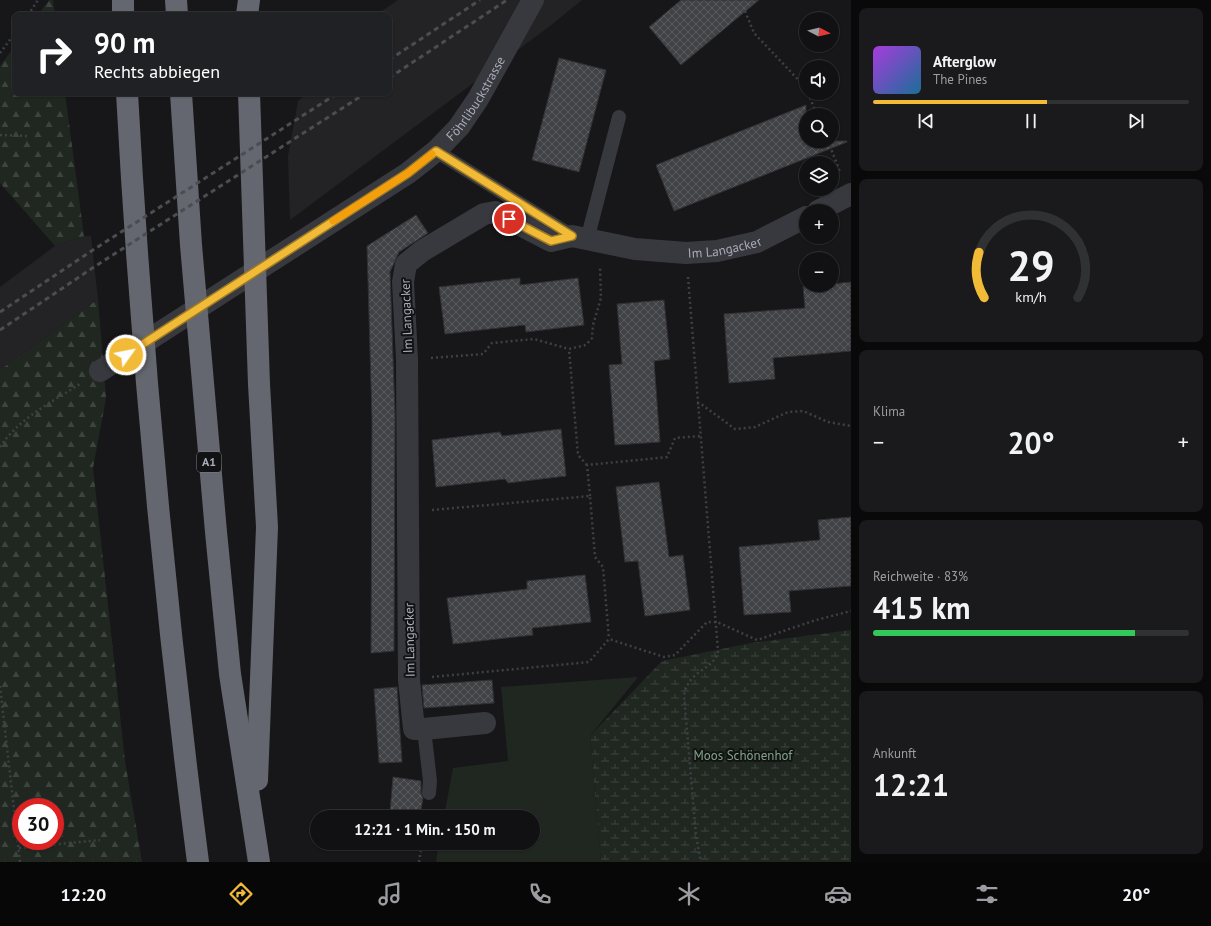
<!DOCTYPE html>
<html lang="de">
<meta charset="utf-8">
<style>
body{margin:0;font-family:"PT Sans",sans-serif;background:#1a1a1c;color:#f1f3f6;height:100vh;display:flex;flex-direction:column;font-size:15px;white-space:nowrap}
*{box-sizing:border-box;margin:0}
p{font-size:13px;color:#9c9da0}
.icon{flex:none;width:22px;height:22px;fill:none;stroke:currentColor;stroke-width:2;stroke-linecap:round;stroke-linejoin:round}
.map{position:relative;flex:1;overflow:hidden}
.details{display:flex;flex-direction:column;gap:8px;padding:8px;background:#09090a;width:360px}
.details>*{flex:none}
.guide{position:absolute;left:12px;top:12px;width:380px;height:84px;border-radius:8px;box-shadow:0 1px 3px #0004,0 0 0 1px #303133;background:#202124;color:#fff;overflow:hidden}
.needle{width:26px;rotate:97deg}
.fabs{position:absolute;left:799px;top:12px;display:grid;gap:8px}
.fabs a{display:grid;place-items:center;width:40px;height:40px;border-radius:50%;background:#111113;box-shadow:0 1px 3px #0004,0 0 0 1px #303133;font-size:20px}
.speed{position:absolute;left:12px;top:798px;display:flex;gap:8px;font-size:20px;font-weight:700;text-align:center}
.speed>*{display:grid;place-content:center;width:52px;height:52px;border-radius:50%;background:#111113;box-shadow:0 1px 3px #0004,0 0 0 1px #303133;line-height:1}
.speed .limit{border:6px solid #d22;background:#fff;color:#111}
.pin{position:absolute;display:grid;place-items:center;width:34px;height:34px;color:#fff;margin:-17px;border:2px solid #fff;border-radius:50%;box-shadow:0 1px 4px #0007}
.me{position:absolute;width:44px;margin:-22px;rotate:57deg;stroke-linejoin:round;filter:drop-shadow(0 0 3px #0008)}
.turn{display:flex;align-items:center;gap:14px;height:84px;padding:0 16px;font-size:18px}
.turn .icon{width:52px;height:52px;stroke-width:2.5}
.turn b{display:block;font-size:28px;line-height:34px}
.big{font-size:30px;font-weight:600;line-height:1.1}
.details .card{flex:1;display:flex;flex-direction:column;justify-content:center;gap:6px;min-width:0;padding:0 14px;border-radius:8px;background:#1a1a1c}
.details .dial{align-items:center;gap:0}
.dial svg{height:104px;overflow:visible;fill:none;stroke:#303133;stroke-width:7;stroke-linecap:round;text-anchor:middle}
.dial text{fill:#f1f3f6;stroke:none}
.song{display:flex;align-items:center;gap:12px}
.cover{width:48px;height:48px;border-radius:6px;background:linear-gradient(135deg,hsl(280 70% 55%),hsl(200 70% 35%))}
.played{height:4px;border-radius:2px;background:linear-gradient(90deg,#f1ba37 55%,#303133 55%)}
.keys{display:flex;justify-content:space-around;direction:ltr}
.heat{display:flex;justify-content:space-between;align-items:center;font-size:22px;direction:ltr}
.charge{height:6px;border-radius:3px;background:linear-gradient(90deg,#34c759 83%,#303133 0)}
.trip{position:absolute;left:310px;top:810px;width:230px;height:40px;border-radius:20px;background:#111113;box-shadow:0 1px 3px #0004,0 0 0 1px #303133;font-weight:600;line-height:40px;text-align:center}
.tab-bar{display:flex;height:64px;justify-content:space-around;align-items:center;background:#070708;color:#9c9da0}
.tab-bar .icon{width:28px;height:28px}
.tab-bar .on{color:#f1ba37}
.tab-bar b{font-size:18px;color:#f1f3f6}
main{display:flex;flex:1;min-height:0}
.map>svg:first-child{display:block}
.built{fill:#232326}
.grass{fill:#1f2720}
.forest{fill:url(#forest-firs);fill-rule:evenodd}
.wetland{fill:url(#wetland-marsh)}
.building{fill:url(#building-cross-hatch);stroke:#313135}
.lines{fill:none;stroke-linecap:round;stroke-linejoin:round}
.path{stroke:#3e4045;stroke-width:2.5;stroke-dasharray:2 3;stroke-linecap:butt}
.lane{stroke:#38393e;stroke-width:14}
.street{stroke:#38393e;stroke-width:22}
.highway{stroke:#64676f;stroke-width:22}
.rail{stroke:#4b4d53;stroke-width:3;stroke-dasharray:5 4;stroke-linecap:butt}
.route-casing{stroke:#9d7924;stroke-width:10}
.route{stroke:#f1ba37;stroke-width:7}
.slow{stroke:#f59e0b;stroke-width:7}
.labels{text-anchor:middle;stroke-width:4;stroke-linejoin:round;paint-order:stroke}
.shield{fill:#121214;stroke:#7c7e88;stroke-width:1}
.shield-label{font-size:12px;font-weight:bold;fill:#a9adb9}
.street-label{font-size:13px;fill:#a9adb9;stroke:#121214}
.park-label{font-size:13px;fill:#80a484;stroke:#121214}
</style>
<main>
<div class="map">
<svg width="851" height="862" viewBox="0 0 851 862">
<defs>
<pattern id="forest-firs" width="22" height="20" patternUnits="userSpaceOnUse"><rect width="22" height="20" fill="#1f2720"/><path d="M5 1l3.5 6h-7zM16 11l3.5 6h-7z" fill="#3d443e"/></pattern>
<pattern id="wetland-marsh" width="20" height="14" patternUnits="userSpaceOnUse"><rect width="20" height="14" fill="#1f2720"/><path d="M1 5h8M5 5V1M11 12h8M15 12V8" fill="none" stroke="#3d443e"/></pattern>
<pattern id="building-cross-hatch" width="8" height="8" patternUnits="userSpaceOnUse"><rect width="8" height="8" fill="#414246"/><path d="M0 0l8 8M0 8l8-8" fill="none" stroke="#5a5b5f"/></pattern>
</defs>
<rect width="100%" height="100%" fill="#171719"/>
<g class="built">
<polygon points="398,0 582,0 550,26 290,220 288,156 298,101 308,93 389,93 389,15 376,15"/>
<polygon points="84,236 91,236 98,299 0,370 0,287 55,246"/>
</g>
<polygon class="grass" points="638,677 590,736 601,862 436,862 439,843 533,843 533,817 444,817 453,768 508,761 501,687"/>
<g class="forest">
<polygon points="49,0 53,0 55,15 38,15"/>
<polygon points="15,46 15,93 65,93 84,236 55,246 0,183 0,66"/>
<path d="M98 299 106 398 93 468 125 761 142 862H0V370ZM21 807H55V841H21Z"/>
</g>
<polygon class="wetland" points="851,630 851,862 601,862 590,736 662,661 751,643"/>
<g class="building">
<polygon points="681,0 759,0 681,65 649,27"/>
<polygon points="559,58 606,70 579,172 532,160"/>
<polygon points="806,105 806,141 847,141 847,142 674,211 656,165"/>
<polygon points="416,215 428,233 399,252 390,272 395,415 394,651 371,653 372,419 367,246"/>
<polygon points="520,278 520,285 578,278 584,325 526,332 525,325 445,334 439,287"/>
<polygon points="851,282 851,351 773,358 775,379 729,383 724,314 805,308 803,286 832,285 832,284"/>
<polygon points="664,300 670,359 654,361 660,442 615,445 609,365 622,364 617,304"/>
<polygon points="561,429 566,476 508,483 505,479 436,487 432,440 500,432 502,436"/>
<polygon points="659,482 669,557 683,555 690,610 645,616 638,561 625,562 616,487"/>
<polygon points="851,517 851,586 789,591 791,612 744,615 739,547 820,540 818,520"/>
<polygon points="585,575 591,622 532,628 533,635 453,644 447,598 527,589 527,581"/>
<polygon points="492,680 494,703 424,708 422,685"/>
<polygon points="397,687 402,762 379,763 374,689"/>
<polygon points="393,777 421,781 421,793 423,798 420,816 390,812"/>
</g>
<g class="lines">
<g class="path">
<polyline points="745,11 754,33 806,88"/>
<polyline points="28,15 38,0"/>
<polyline points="0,53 15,33"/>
<polyline points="808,93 817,115"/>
<polyline points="0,135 27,136"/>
<polyline points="828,141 840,172"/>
<path d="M688 277 718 651C714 671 688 669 684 696L696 836 701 862"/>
<polyline points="431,358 483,354 492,343 534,339 569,349"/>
<polyline points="697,403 701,404 735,429 755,427 788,412 803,411 828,422 851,426"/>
<path d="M0 447C19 418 52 402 80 384"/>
<polyline points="587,465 578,455 569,349 586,345 592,338 593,325 601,298 600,266"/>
<polyline points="590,496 587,465 667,457 675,438 700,436"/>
<polyline points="432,510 590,496 595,557 603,567 609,639"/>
<polyline points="432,677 589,662 609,639 664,657 675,655 707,622 717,622 757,640 816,620 851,611"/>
<polyline points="0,686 20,862"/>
<polyline points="19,848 100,840"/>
<polyline points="419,862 422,843"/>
</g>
<g class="lane">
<polyline points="436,151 572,236"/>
<polyline points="587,240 619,117"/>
<polyline points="424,729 430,781 429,793"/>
</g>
<g class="street">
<polyline points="818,211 851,194"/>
<path id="s1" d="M100 371 408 173 436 151 459 127 478 99 533 0"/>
<path id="s2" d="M485 723 424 729H414L409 680 407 359 403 282 406 264 422 251 484 214 495 212 551 241 572 236 635 249 686 253 717 251 757 242 806 217"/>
</g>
<g class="highway">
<polyline points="123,0 123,15"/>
<polyline points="176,0 177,15"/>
<polyline points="247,15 249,0"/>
<path d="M127 93C141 350 165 607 198 862"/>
<polyline points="181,93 191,245 216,532 230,674 259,862"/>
<polyline points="249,93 259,384 267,527 257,780"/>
</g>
<g class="rail">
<polyline points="389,60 480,0"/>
<polyline points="389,78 507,0"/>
<polyline points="0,312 93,250 338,93"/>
<polyline points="0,330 94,267 366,93"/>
</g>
</g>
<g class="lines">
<g class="route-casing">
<polyline id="route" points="126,355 408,173 436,151 572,236 551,241 509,219"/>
</g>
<use href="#route" class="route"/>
<polyline class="slow" points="333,221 408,173 432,154"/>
</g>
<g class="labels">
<rect class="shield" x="197" y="452" width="24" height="20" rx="3"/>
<g class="shield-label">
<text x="209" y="466">A1</text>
</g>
<g class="street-label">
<text dy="5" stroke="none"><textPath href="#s1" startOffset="468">Föhrlibuckstrasse</textPath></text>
<text dy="5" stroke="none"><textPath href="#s2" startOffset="880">Im Langacker</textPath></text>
<text transform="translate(406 316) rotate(-92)" y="5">Im Langacker</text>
<text transform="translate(409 640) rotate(-91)" y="5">Im Langacker</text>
</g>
<g class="park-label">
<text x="743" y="760">Moos Schönenhof</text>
</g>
</g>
</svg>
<div class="fabs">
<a><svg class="needle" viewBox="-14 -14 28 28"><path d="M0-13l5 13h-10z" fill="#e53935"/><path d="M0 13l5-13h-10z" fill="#9c9da0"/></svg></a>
<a><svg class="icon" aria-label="sound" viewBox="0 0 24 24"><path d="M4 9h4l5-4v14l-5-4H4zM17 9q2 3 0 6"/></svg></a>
<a><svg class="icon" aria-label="search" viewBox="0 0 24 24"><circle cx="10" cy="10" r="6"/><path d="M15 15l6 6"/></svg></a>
<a><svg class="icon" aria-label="layers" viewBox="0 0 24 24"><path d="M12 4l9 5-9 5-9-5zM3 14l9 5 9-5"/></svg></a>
<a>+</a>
<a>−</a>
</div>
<div class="speed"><div class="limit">30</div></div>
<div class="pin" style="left:509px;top:219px;background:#d93025"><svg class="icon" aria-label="arrive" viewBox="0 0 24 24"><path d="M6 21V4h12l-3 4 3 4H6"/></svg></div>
<svg class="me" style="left:126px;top:355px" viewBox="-20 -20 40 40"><circle r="17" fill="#f1ba37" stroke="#fff" stroke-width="3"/><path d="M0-11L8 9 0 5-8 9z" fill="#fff"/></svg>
<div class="trip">12:21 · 1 Min. · 150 m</div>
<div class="guide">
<div class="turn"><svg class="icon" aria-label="right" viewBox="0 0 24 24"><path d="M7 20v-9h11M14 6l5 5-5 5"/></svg><div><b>90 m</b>Rechts abbiegen</div></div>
</div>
</div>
<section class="details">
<div class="card">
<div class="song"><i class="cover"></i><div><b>Afterglow</b><p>The Pines</p></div></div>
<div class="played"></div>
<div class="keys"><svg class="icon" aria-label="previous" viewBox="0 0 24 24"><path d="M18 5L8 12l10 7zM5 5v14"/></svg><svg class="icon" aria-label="pause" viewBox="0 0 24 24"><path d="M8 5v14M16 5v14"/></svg><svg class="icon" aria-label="next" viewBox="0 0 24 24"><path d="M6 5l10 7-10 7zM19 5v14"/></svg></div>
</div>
<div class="card dial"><svg viewBox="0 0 100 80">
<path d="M14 69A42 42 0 1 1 86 69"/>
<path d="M14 69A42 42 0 0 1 10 34" stroke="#f1ba37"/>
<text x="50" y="56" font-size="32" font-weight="700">29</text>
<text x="50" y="72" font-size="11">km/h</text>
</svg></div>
<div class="card"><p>Klima</p>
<div class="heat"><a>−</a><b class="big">20°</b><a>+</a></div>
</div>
<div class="card"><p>Reichweite · 83%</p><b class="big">415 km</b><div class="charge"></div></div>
<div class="card"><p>Ankunft</p><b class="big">12:21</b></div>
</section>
</main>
<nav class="tab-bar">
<b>12:20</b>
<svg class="icon on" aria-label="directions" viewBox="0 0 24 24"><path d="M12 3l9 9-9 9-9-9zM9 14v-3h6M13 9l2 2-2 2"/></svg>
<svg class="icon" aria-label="music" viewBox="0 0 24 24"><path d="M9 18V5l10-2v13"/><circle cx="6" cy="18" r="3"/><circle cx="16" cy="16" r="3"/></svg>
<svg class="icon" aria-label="phone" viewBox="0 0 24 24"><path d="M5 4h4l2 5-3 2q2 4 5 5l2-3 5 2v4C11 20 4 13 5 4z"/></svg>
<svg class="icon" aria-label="climate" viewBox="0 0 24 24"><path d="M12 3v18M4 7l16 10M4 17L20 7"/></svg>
<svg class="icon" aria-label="car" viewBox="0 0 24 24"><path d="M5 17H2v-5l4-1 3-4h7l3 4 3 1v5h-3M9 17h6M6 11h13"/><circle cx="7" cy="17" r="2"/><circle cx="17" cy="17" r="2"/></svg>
<svg class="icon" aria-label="filters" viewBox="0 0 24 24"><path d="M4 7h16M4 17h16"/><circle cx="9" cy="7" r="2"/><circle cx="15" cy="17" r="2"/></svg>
<b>20°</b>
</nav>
